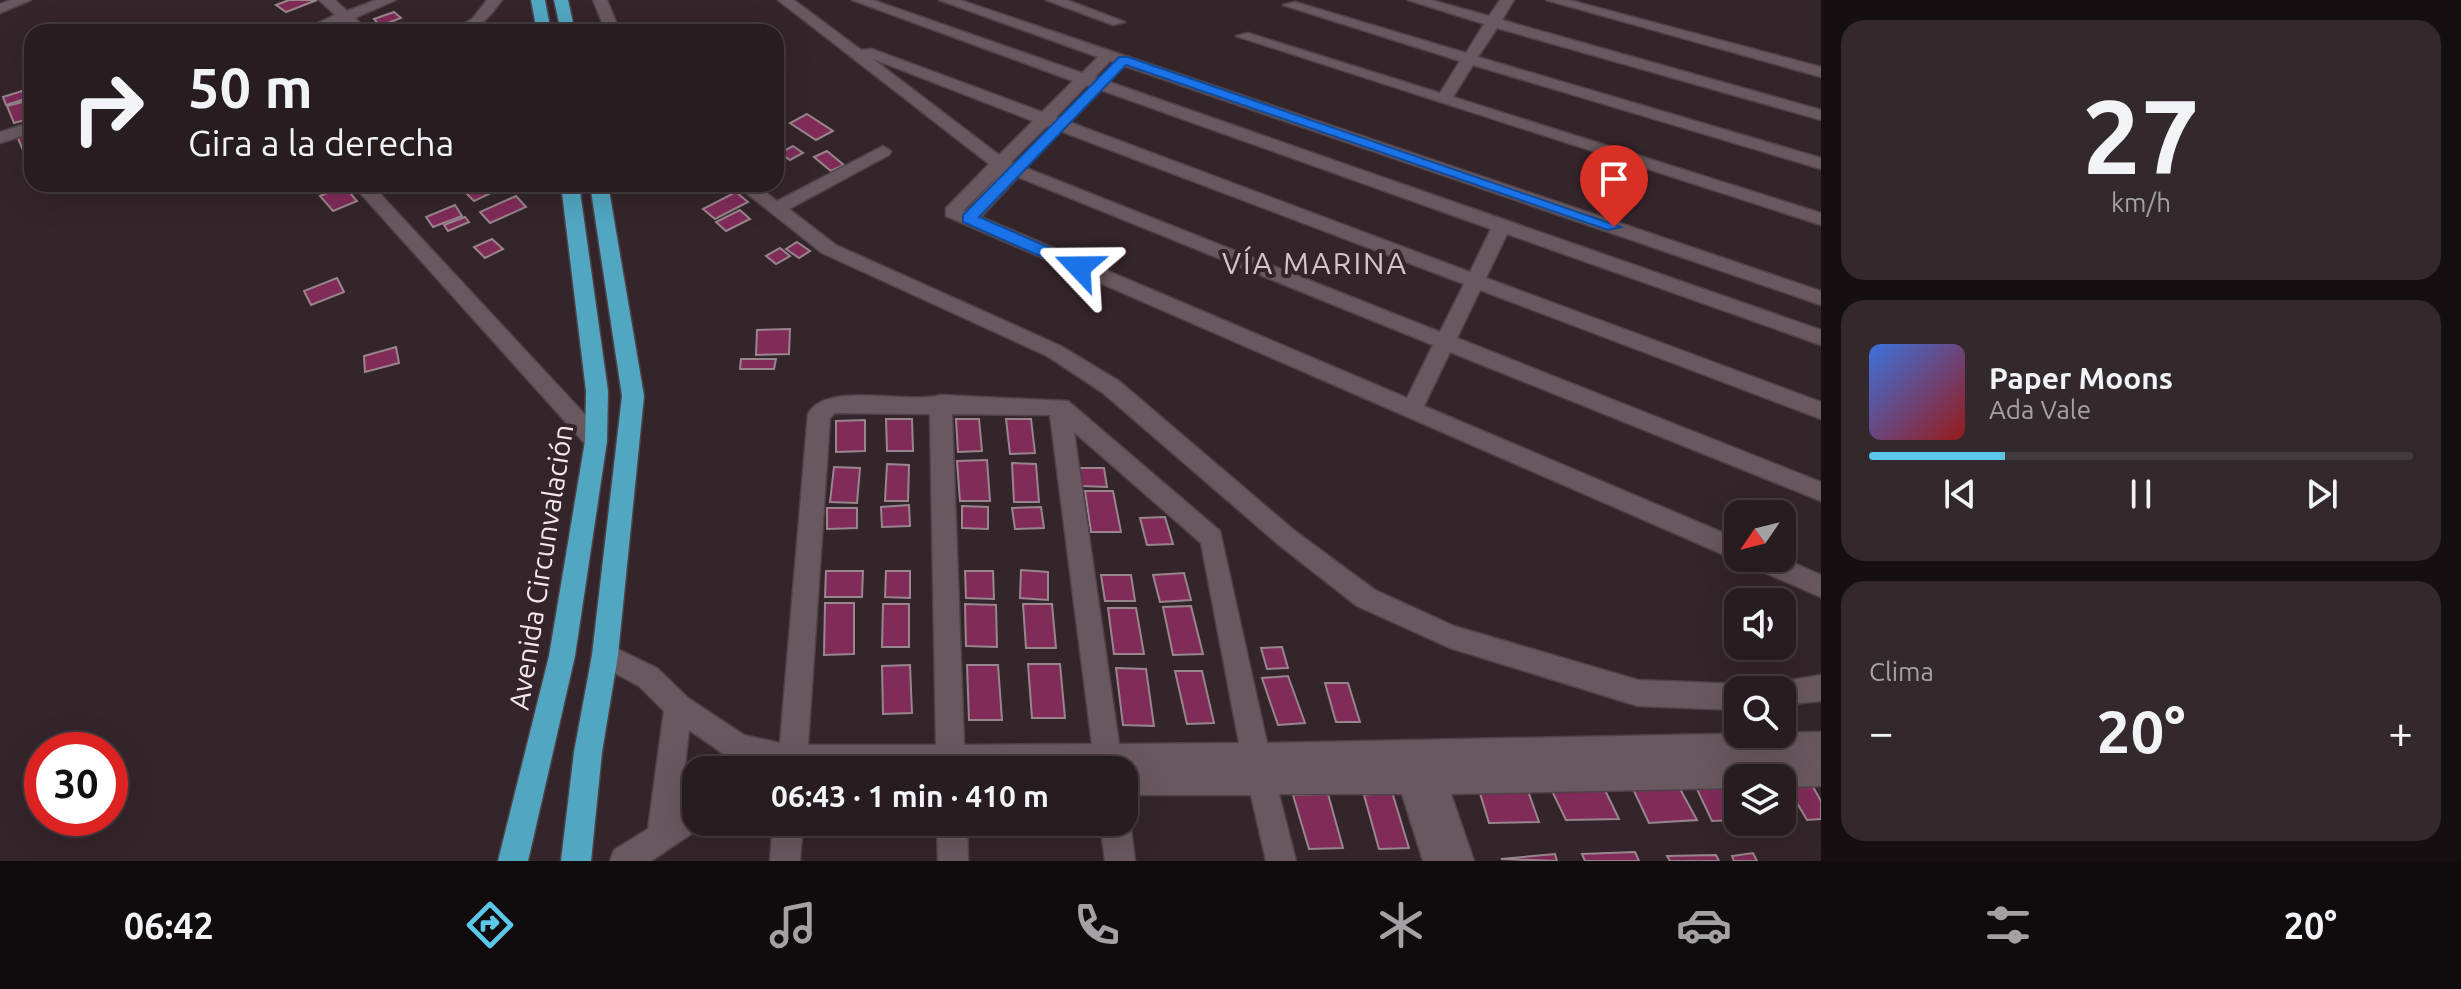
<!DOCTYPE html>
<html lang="es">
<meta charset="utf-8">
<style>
body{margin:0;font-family:Ubuntu,sans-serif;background:#33292d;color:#f1f3f6;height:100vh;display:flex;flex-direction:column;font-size:30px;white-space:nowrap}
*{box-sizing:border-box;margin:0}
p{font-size:26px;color:#a4a1a5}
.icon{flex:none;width:44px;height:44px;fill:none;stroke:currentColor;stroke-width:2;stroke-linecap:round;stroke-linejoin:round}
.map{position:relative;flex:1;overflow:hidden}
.side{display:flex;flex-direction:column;gap:20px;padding:20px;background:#150f12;width:640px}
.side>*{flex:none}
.banner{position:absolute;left:24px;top:24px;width:760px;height:168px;border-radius:24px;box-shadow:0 8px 32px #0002,0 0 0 2px #433a3e;background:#271c20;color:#f1f3f6;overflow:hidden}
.needle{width:52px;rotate:235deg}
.fabs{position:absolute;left:1724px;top:500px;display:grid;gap:16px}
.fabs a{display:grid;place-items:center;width:72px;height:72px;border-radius:16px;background:#271c20;box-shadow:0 8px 32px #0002,0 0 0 2px #433a3e;font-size:40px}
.speed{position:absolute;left:24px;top:732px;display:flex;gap:16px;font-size:40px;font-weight:700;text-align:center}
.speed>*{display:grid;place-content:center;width:104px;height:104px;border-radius:50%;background:#271c20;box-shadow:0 8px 32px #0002,0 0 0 2px #433a3e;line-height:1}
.speed .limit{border:12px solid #d22;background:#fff;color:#111}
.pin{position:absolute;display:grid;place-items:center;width:68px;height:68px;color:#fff;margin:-82px -34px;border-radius:50% 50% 50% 0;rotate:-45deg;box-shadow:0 0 8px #0007}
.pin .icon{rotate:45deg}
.me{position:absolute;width:88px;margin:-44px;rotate:293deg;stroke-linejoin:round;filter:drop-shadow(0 0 6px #0008)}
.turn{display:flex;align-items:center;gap:28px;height:168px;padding:0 32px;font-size:36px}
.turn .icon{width:104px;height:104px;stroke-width:2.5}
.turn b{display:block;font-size:56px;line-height:68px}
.big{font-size:60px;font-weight:700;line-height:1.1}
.side .tile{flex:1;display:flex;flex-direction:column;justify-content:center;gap:12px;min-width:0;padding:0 28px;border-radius:24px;background:#33292d}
.side .dial{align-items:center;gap:0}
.dial b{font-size:104px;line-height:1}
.song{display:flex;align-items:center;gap:24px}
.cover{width:96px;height:96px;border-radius:12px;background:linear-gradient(135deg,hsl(220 70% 55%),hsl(0 70% 35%))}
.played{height:8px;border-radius:4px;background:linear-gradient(90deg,#5cc7e8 25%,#433a3e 25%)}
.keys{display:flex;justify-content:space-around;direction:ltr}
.heat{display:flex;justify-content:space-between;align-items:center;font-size:44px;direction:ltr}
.trip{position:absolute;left:682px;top:756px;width:456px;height:80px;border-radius:24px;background:#271c20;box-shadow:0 8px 32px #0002,0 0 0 2px #433a3e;font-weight:700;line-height:80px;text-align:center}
.menu{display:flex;height:128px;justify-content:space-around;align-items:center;background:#100b0d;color:#a4a1a5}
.menu .icon{width:56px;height:56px}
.menu .on{color:#5cc7e8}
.menu b{font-size:36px;color:#f1f3f6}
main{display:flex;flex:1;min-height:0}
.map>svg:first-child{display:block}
.building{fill:#812b59;stroke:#98858d;stroke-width:2}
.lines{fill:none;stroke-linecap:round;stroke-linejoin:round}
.minor-casing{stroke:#4f4248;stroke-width:3}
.trunk-casing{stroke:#4f4248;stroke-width:3}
.minor{fill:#69585f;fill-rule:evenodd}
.trunk{fill:#51a6c2;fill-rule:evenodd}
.route{fill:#1a73e8;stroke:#114b97;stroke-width:2}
.labels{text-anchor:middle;stroke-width:8;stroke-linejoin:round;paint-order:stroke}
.street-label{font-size:28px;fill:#f3e8ed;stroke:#34252b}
.neighbourhood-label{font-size:30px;letter-spacing:2px;fill:#d8c3cc;stroke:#34252b}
</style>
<main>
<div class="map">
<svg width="1821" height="861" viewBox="0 0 1821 861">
<rect width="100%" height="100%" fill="#34252b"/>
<g class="building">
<polygon points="289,0 317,0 286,12 276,5"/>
<polygon points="394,12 401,18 380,26 374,19"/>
<polygon points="22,91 25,99 6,105 3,97"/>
<polygon points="26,101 32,118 14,123 7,106"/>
<polygon points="807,114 833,131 816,140 790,123"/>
<polygon points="32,131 32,152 25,155 17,136"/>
<polygon points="793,146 803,153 790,160 780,153"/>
<polygon points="827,151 844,165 831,171 814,157"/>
<polygon points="476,184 507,184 508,185 474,201 463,190"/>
<polygon points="344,186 357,201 333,211 320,196"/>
<polygon points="736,192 748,202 715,219 703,209"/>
<polygon points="516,196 526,207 490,223 480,212"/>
<polygon points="455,205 462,216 433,227 426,217"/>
<polygon points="740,210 750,219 726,231 716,222"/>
<polygon points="465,217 469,222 448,231 444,225"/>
<polygon points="492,239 503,249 485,258 474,247"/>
<polygon points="797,242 810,251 799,258 786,249"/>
<polygon points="780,248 790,256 776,264 766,256"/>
<polygon points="337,278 344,292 311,305 304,291"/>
<polygon points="790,329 789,354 756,355 757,330"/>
<polygon points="396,347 399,363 365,372 364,356"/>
<polygon points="741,359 776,359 774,369 740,369"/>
<polygon points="886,419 912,419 913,451 887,451"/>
<polygon points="956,419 979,419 982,451 958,452"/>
<polygon points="1006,419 1031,419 1035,453 1010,454"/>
<polygon points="865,420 865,451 836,452 836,421"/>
<polygon points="987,460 990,501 960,501 957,461"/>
<polygon points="1012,463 1036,464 1039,502 1014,502"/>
<polygon points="887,464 909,465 908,501 885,501"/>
<polygon points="834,467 860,468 857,503 830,502"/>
<polygon points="1078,468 1104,468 1107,487 1081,486"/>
<polygon points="1085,491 1113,491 1121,532 1091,532"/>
<polygon points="909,505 910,526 882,527 881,507"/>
<polygon points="962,506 988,507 988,529 962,528"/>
<polygon points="1041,507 1044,528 1015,529 1012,508"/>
<polygon points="827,508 857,508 857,528 827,529"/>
<polygon points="1165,517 1173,544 1147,545 1140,518"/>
<polygon points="1021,570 1048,572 1048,600 1020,598"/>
<polygon points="826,571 863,571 862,597 825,597"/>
<polygon points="886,571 910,571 910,598 885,597"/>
<polygon points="965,571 993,571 994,599 966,598"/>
<polygon points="1184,573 1191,600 1160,602 1153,575"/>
<polygon points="1101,575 1131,575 1135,601 1105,601"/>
<polygon points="825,603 854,603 854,654 824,655"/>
<polygon points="883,604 909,604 909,647 882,647"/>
<polygon points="965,604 996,605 997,647 966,646"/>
<polygon points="1023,604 1052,604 1056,648 1026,648"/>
<polygon points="1191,606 1203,654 1173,655 1163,607"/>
<polygon points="1108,608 1136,608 1144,654 1114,654"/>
<polygon points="1282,647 1288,668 1267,669 1261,648"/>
<polygon points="1028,664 1060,664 1065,718 1032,718"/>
<polygon points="910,665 912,713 883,714 882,666"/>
<polygon points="967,665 998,665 1002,720 969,720"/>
<polygon points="1116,668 1146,669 1154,726 1123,725"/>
<polygon points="1175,671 1202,671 1214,723 1187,724"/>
<polygon points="1288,676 1305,723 1278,725 1262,678"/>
<polygon points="1325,683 1348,683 1360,722 1336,722"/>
<polygon points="1721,784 1738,818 1738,820 1712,821 1695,785"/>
<polygon points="1812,785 1821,801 1821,819 1807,820 1787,786"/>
<polygon points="1603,786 1619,819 1566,820 1551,789"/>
<polygon points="1679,787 1697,820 1649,823 1633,789"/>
<polygon points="1527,788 1539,822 1489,823 1479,790"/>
<polygon points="1392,792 1409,848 1379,849 1364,795"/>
<polygon points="1328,794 1343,848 1309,849 1293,795"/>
<polygon points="1635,852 1639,861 1585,861 1582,854"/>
<polygon points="1753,853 1757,861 1734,861 1732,856"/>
<polygon points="1555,854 1557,861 1501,859"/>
<polygon points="1716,855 1719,861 1670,861 1667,856"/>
</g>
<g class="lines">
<g class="minor-casing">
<g id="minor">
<polygon points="11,0 31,0 0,13 0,4"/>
<polygon points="319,0 335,0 347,11 376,0 396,0 355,18 370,32 354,32 343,22 318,32 298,32 335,15"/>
<path d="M487 0H502C487 20 478 32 452 32L473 18Z"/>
<polygon points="593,0 607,0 620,32 606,32"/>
<path d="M778 0H794L861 50 872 49 1042 112 1073 81 852 0H873L1082 73 1098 57 939 0H960L1821 291V305L1110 61 1095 77 1821 330V345L1507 234 1486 278 1821 402V419L1480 290 1457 338 1821 482V501L1450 352 1424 406 1738 539V558H1782L1821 575V597L1747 565 1744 558 1729 557 946 216V208L989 164ZM873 59 1033 121 999 155ZM1087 85 1491 229 1470 272 1056 117ZM1047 126 1464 284 1440 332 1011 162ZM1002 171 966 211 964 210ZM1018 177 1433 345 1407 398 981 217Z"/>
<polygon points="1046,0 1067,0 1125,22 1113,25"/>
<polygon points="1408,0 1431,0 1489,16 1500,0 1514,0 1502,20 1821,110 1821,120 1497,28 1478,57 1821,158 1821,169 1473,65 1453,97 1821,213 1821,225 1236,36 1248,33 1440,93 1460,61 1283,5 1295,2 1466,53 1484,24"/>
<polygon points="1546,0 1569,0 1821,67 1821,77"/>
<polygon points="32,122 32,133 0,143 0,132"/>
<polygon points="883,146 891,151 889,155 789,209 836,245 1061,346 1119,381 1295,531 1375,590 1454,626 1638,680 1738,684 1748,690 1738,690 1738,710 1638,706 1450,648 1357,606 1279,545 1103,393 1047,356 822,253 735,184 755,184 777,201"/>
<polygon points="352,184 371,184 604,435 607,441 604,447 588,447"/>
<path d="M941 395 1068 401 1220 531 1267 743 1821 732V786L1782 787V778H1738V788L1451 794 1474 861H1423L1402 794H1279L1296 861H1266L1251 795H1124V770H778L728 757 689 730 680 808 696 800V822L706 824 651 861H610L614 850 648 829 664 711 639 686 596 663 592 655 596 647 605 643 657 668 688 698 744 735 780 743 808 414C826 380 908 405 941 395ZM835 413 930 414 936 745H808L830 418ZM952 414 1050 415 1092 744 964 745ZM1074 432 1201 543 1239 743 1119 744Z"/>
<polygon points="1821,675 1821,701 1782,705 1782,690 1770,690 1773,683"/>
<polygon points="1124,811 1130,822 1135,861 1105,861 1100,822 1124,822"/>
<polygon points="773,822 803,822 800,861 770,861"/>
<polygon points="937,822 967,822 968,861 938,861"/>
</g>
</g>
<g class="trunk-casing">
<g id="trunk">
<polygon points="531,0 545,0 551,32 537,32"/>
<polygon points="554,0 568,0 575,32 561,32"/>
<polygon points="561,184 579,184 608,391 607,441 575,656 528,861 498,861 549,656 585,441 586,391"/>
<polygon points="590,184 608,184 644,396 618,655 602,752 591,861 561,861 574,752 592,655 622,396"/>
</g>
</g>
<use href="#minor" class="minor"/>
<use href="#trunk" class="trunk"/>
</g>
<polygon class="route" points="1119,57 1128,57 1621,227 1608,230 1126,65 979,217 1085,263 1085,271 1074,271 963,222 963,215"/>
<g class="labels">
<g class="street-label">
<text transform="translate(541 567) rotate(-81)" y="10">Avenida Circunvalación</text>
</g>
<g class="neighbourhood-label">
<text x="1315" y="274">VÍA MARINA</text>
</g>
</g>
</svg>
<div class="fabs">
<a><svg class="needle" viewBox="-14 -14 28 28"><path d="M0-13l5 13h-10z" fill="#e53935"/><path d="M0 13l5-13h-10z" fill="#a4a1a5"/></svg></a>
<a><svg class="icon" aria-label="sound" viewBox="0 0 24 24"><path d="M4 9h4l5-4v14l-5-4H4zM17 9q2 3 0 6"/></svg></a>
<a><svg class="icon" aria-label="search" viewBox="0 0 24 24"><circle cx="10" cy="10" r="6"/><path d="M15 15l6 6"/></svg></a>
<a><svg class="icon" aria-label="layers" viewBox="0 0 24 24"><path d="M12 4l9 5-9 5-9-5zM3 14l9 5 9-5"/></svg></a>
</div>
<div class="speed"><div class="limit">30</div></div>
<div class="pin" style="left:1614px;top:227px;background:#d93025"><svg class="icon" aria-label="arrive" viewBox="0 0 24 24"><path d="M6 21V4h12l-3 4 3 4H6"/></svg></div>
<svg class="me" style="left:1079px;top:267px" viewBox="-20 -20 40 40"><path d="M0-17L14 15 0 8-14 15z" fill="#1a73e8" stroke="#fff" stroke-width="4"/></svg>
<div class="trip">06:43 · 1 min · 410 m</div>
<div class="banner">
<div class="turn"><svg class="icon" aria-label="right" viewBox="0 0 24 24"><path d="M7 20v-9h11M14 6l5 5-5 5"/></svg><div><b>50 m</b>Gira a la derecha</div></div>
</div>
</div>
<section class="side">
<div class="tile dial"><b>27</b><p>km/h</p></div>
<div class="tile">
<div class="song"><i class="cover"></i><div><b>Paper Moons</b><p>Ada Vale</p></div></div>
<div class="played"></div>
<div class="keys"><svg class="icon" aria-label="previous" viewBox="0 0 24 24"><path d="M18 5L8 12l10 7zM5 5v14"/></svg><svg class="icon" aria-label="pause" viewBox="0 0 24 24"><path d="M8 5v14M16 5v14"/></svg><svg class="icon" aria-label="next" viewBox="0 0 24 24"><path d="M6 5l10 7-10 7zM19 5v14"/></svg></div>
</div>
<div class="tile"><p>Clima</p>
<div class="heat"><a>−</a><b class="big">20°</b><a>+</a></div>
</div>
</section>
</main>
<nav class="menu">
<b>06:42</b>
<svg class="icon on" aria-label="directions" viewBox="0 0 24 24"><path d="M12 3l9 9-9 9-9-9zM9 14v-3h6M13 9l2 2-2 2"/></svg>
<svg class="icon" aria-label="music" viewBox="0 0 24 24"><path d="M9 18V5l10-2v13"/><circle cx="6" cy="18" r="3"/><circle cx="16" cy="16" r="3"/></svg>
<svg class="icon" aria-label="phone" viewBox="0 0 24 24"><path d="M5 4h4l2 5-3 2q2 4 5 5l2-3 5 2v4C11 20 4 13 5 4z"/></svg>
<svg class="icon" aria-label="climate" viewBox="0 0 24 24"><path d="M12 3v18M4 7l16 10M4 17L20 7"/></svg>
<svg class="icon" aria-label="car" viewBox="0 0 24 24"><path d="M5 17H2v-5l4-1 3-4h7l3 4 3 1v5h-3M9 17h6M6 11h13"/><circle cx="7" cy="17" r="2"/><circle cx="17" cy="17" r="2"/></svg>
<svg class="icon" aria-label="filters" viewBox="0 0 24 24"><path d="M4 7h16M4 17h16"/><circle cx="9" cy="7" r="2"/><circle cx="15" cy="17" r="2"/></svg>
<b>20°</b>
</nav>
